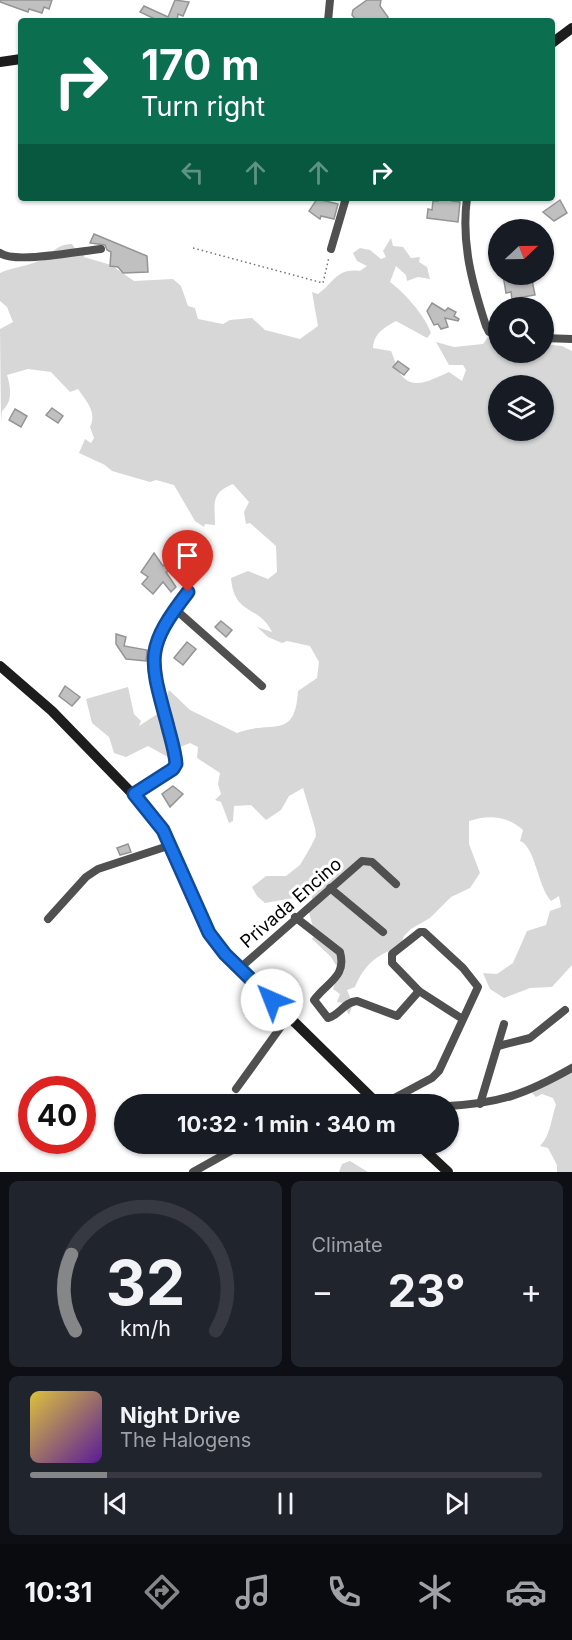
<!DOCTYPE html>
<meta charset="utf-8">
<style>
body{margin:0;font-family:Inter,sans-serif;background:#20242c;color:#f1f3f6;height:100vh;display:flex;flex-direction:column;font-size:22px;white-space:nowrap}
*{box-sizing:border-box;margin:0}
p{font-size:20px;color:#9ea1a6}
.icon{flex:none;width:33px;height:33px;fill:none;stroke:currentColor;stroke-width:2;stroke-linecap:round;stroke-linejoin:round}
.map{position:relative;height:1172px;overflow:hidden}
.sheet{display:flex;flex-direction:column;gap:9px;padding:9px;background:#0d0f14;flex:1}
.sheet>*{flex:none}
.hud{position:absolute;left:18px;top:18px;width:537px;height:183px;border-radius:6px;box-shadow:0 2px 4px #0004;background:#0b6e4f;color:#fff;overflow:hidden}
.needle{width:39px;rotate:68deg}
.tools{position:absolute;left:488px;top:219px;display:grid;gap:12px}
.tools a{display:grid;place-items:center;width:66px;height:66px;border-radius:50%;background:#171b24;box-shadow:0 2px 4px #0004;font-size:30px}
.speed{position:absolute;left:18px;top:1076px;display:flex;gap:12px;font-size:30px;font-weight:700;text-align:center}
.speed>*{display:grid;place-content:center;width:78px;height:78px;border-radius:50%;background:#171b24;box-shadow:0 2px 4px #0004;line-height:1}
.speed .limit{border:9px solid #d22;background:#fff;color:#111}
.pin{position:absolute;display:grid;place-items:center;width:51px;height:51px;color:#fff;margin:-62px -26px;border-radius:50% 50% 50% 0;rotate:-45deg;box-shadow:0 0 6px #0007}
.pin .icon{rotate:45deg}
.me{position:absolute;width:66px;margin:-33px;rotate:316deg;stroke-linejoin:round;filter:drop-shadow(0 0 4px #0008)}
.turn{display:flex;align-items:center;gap:21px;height:126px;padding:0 24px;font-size:27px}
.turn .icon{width:78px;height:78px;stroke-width:2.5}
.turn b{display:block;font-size:42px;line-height:51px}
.lanes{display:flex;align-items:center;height:57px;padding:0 24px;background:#0003;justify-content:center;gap:30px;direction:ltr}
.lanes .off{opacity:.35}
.big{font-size:45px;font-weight:700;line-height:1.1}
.sheet .card{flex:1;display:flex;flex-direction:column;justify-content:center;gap:9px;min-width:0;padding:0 21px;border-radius:9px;background:#20242c}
.sheet .dial{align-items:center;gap:0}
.dial svg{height:156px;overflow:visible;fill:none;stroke:#363941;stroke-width:7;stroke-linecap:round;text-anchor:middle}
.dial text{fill:#f1f3f6;stroke:none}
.song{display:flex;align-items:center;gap:18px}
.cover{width:72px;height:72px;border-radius:9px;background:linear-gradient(135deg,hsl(50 70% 55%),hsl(270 70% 35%))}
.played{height:6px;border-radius:3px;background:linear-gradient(90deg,#858687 15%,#363941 15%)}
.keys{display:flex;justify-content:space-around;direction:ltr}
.heat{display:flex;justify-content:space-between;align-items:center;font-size:33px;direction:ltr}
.sheet .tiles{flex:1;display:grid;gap:9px;grid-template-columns:1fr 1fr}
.card:last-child{grid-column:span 2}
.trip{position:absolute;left:114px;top:1094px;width:345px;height:60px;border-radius:30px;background:#171b24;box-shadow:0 2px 4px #0004;font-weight:700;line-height:60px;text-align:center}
.dock{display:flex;height:96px;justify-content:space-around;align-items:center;background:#090b0e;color:#9ea1a6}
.dock .icon{width:42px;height:42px}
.dock .on{color:#858687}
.dock b{font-size:27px;color:#f1f3f6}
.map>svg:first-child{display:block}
.green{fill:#d7d7d7;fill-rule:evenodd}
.building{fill:#c0c0c0;stroke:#949494;stroke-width:1.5}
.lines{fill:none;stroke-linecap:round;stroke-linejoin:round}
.path{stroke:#727272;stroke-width:1.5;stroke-dasharray:1.5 3;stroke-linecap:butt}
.street{stroke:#505050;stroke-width:8}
.secondary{stroke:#1d1d1d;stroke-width:10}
.route-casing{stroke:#114b97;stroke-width:15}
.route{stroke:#1a73e8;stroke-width:10}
.labels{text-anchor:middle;stroke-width:6;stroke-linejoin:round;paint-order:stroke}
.street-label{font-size:18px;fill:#000;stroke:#fff}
</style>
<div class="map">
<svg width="572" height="1172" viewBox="0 0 572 1172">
<rect width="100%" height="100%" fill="#fff"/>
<g class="green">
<path d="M391 238 393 246 403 247 411 258 420 257 419 262 427 267 430 279 418 277 407 281 406 275 396 266 390 282C404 292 426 317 431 333L427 338 396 321C384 328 374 333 373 348L391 351C395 359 396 370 403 377 416 391 436 377 449 372L462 381 466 370 463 365H449L436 342 454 347 483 344 488 337 498 341V352H543V344L562 346 572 351V965L552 987 530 988 504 998 490 989 483 973 497 974 513 963 527 931 546 925 550 911 561 907 559 896 551 901C538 887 535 846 520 841L523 830C507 815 487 815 469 821V844L480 873 470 888 451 897 430 918 411 929 404 936 400 947C377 954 364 965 355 987L347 990 353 1004 349 1015 343 1003 337 1002 340 994 333 989 339 970 331 957 312 939 315 934 308 909 312 899 311 895 265 903 257 896 252 887 266 876H286L300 865 310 848 316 836 315 828 303 788 289 796 281 810 266 820 251 805 234 806 233 821 229 823 221 802 215 800 221 794 218 784 220 773 197 758 198 747 190 743 175 749 180 761H175L148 746 126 757 114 753 109 737 92 723 86 699 128 687 134 714 141 721 139 726 162 711 169 690 190 710 237 733C271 719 295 742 298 691L317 678 319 662 310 646 287 641 282 643 268 637 257 627 272 632C258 604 234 616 231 578L248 571 268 579 277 572 276 546 250 523 246 524 244 512 249 502 233 484C210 493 215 504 215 525L205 524 204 527 195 521 174 485 156 480 150 482 112 471 105 465 79 453 85 439 91 443 94 438 90 427C97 412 87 402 78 389L70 392 51 372 28 369 7 375C11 388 13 401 2 411L1 423 0 329 13 322 7 307 0 301V273C12 267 26 267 38 261 50 255 57 244 72 244L78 253H85L84 257 111 265 134 281 173 279 181 286 188 306 195 308 198 319 223 324 230 320 252 318 265 330 300 339 318 326 312 292 318 294C334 283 336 268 360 271L367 266 357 261 353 253 360 248 370 250 381 259 386 257 383 251ZM498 386H543V430H498Z"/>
<path d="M572 1063V1172H557V1165L548 1148 540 1146C551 1135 551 1118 556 1105L553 1098 542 1094 536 1097 532 1093 547 1078Z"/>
<polygon points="350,1161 368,1172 339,1172 342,1164"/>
</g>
<g class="building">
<polygon points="0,0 52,0 49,9 44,7 42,13 29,9 28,12 0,2"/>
<polygon points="175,0 189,2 183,16 178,14 177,21 159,21 140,12 144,6 168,17"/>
<polygon points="367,0 381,0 380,6 388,17 386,21 357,21 352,15 353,10"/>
<polygon points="438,198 453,198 452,201 460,202 458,222 427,218 428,209 432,210 433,201 438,201"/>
<polygon points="317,199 338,204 334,219 321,216 320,219 309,211"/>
<polygon points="560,200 567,213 554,221 543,212"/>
<polygon points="94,234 147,256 148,272 123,273 118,267 110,266 111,252 107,250 105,245 90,243"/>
<polygon points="503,275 531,275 535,295 512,299 511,292 506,293"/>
<polygon points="432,303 445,311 448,308 456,312 454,316 459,319 458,321 445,318 448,327 441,329 438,324 434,325 427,311"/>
<polygon points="398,361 409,369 404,375 393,367"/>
<polygon points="52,408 63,416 58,423 46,415"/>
<polygon points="15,409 27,416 21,427 9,420"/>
<polygon points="154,553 163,566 175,556 177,560 190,554 196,567 185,572 182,566 166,572 176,587 171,592 163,582 153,594 142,584 148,577 141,572"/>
<polygon points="221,621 232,630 226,637 215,627"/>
<polygon points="116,634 126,637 124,646 147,650 146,661 126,659 116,644"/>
<polygon points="187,642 196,649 183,665 174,658"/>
<polygon points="65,686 80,697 72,706 59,696"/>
<polygon points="173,786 183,794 170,807 162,794"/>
<polygon points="128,844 131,852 120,855 117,848"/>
</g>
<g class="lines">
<polyline class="path" points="193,248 323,283 329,257"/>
<g class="street">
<polyline points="328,21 330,0"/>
<path d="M467 198C461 243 472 283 486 326L489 332 498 335"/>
<polyline points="331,249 346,198"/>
<path d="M0 253C14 264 81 251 101 249"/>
<polyline points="543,338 572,339"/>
<polyline points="175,609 262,686"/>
<path d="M134 794 173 769 176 764C174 727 141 672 157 638 165 621 177 606 188 592"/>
<polyline points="330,888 383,932"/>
<path d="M295 917 340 952C347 977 327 982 314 1000L328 1018C340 1015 344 1002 357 1001L397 1016 419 991"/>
<polyline points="48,919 86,877 98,869 171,845"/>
<polyline points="240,968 362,861 372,862 396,884"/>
<polyline points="498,1046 530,1038 565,1010"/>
<polyline points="236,1089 288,1017"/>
<polyline points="383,1104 432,1078 439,1071 478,987 463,968 424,932 420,932 392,954 392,963 419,991 461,1018"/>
<polyline points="480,1104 504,1024"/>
<path d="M448 1106C501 1103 526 1094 572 1068"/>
<polyline points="287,1143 289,1147"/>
<polyline points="193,1172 245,1143"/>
</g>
<g class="secondary">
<polyline points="552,43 572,28"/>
<polyline points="0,62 21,59"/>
<polyline points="0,666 52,711 154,816 171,845 209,932 225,954 378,1104"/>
<polyline points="417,1143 448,1172"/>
</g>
</g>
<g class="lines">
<g class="route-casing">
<path id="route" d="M188 592C145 648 149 657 167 723 170 736 175 750 176 764L173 769 134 794 163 830 209 933 225 954 272 1000"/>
</g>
<use href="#route" class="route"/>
</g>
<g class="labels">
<g class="street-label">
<text transform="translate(291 903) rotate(-41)" y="6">Privada Encino</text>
</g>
</g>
</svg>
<div class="tools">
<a><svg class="needle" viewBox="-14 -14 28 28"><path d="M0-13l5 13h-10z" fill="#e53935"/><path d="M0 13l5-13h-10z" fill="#9ea1a6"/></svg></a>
<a><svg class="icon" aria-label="search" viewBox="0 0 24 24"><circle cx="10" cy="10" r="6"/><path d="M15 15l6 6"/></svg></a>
<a><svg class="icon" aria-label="layers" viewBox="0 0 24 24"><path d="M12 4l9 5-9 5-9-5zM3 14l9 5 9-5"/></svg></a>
</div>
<div class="speed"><div class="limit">40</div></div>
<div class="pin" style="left:188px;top:592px;background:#d93025"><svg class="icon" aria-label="arrive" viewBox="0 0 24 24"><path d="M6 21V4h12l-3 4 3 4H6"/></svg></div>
<svg class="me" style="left:272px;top:1000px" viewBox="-20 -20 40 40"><circle r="19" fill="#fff"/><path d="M0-13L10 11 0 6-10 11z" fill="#1a73e8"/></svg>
<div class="trip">10:32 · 1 min · 340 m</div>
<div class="hud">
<div class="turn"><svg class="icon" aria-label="right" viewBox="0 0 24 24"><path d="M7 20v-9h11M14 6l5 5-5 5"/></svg><div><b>170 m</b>Turn right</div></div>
<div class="lanes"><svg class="icon off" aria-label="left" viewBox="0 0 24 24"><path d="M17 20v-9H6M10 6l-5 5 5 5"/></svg><svg class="icon off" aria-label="ahead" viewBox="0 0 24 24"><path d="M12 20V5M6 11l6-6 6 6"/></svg><svg class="icon off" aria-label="ahead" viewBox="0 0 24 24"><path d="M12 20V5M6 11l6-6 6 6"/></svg><svg class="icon" aria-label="right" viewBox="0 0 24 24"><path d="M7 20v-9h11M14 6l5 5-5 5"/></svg></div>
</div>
</div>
<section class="sheet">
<div class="tiles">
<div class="card dial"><svg viewBox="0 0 100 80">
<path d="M14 69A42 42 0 1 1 86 69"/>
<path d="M14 69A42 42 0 0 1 12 30" stroke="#858687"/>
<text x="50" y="56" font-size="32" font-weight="700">32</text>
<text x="50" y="72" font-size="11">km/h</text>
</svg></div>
<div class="card"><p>Climate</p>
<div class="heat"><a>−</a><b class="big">23°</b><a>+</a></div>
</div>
<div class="card">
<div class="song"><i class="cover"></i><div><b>Night Drive</b><p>The Halogens</p></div></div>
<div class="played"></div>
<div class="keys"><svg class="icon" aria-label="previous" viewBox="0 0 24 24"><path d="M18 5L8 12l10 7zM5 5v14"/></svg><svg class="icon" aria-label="pause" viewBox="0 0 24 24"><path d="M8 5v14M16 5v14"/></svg><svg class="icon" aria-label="next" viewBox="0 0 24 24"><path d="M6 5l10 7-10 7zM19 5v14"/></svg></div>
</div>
</div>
</section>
<nav class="dock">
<b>10:31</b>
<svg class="icon on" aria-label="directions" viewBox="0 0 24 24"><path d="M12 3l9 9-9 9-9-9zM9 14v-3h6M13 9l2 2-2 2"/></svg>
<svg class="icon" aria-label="music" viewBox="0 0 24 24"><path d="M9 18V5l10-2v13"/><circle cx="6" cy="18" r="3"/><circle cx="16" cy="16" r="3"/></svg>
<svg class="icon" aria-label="phone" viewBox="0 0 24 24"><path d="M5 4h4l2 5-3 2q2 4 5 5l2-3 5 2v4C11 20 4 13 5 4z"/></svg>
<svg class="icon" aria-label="climate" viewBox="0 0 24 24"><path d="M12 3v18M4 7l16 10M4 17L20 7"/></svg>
<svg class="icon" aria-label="car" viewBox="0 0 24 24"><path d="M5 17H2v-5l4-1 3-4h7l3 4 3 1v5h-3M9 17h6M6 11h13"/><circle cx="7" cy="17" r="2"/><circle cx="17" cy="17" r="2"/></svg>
</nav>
